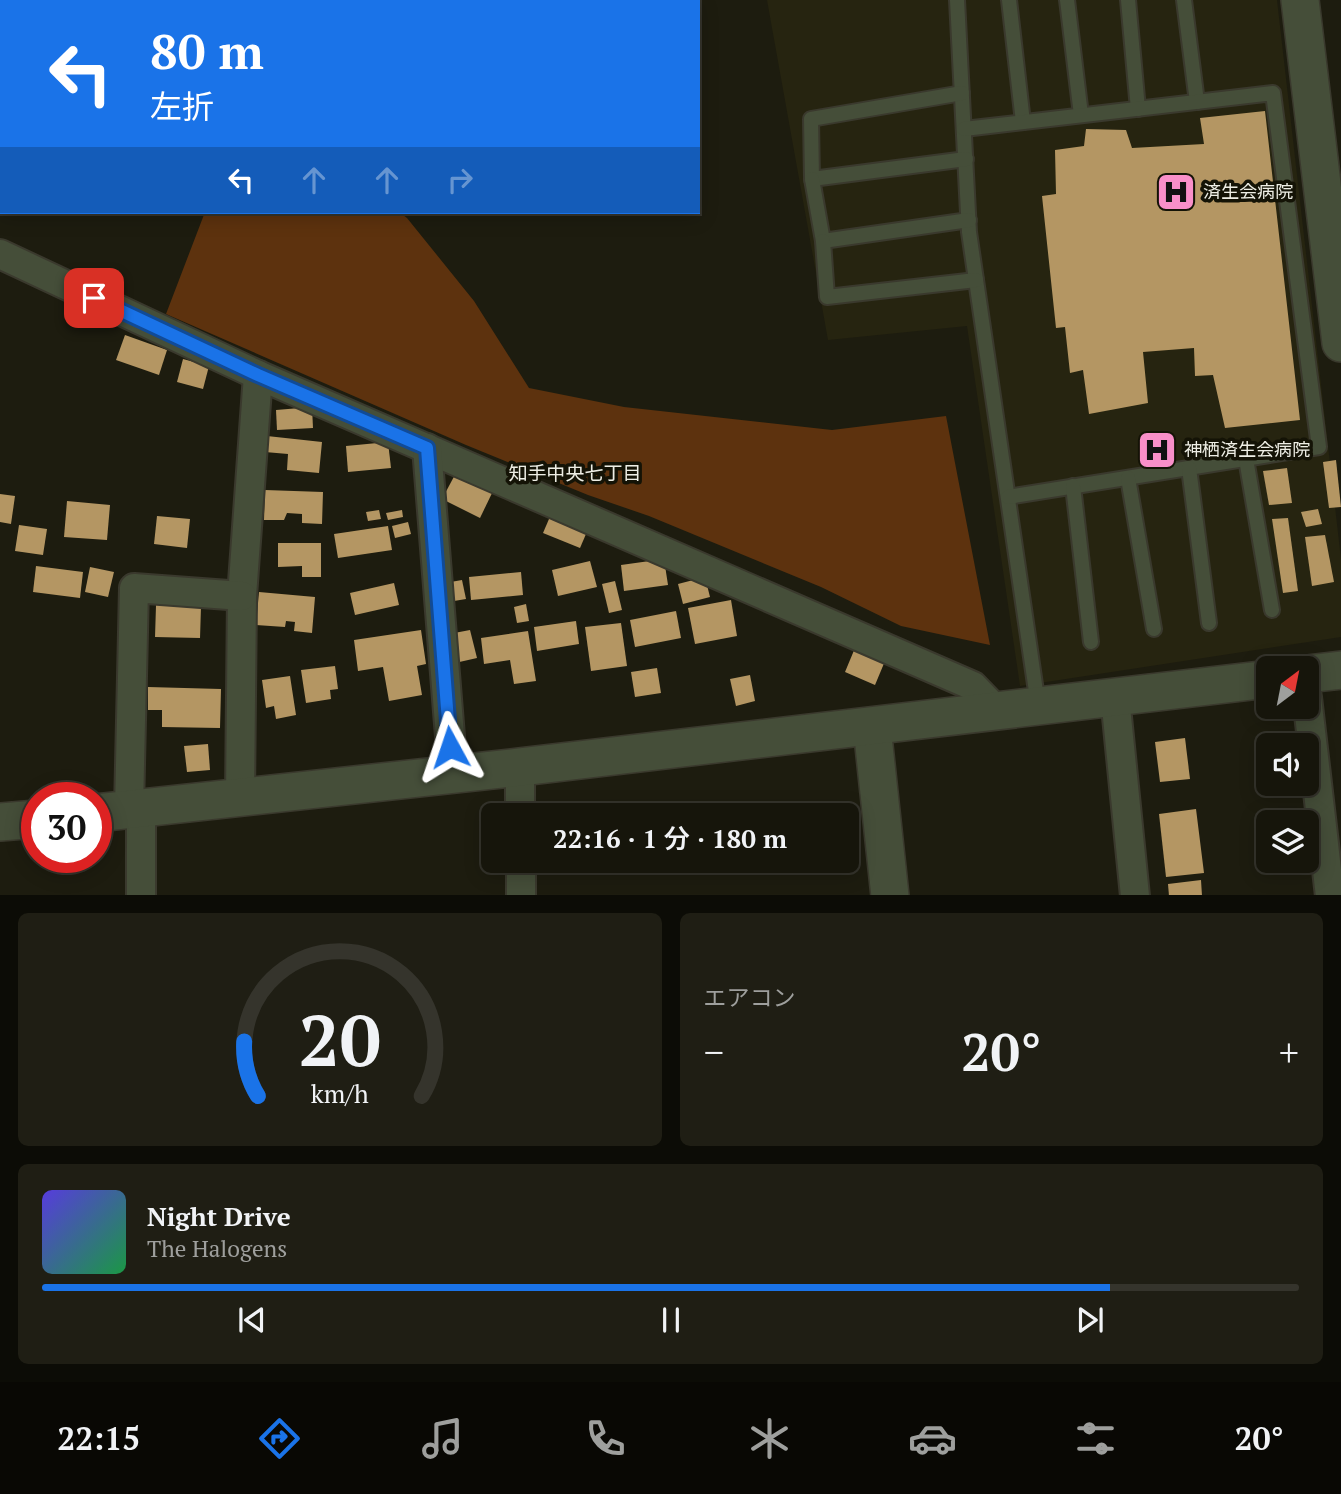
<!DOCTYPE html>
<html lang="ja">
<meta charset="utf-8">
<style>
body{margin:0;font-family:"PT Serif","Noto Sans JP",serif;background:#1f1e14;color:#f1f3f6;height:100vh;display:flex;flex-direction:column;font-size:26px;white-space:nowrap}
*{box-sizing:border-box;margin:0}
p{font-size:23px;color:#9e9f9d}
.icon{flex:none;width:38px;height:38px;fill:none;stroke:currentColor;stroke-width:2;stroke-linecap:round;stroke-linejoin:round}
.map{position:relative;height:895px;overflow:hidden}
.details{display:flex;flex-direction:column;gap:18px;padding:18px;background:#0c0c06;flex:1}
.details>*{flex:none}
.top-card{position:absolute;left:0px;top:0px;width:700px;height:214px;box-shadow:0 4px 18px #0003,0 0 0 2px #35342c;background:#1a73e8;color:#fff;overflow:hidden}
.needle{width:46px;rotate:32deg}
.buttons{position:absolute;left:1256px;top:656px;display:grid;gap:14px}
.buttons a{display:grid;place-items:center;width:63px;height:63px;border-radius:10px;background:#16150b;box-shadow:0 4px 18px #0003,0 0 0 2px #35342c;font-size:35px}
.speed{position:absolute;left:21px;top:782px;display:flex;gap:14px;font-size:35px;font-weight:700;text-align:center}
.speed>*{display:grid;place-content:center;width:91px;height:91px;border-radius:50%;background:#16150b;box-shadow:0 4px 18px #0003,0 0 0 2px #35342c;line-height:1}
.speed .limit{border:10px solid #d22;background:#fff;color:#111}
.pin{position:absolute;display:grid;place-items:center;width:60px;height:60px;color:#fff;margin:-30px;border-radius:14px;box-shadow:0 4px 10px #0006}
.me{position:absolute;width:77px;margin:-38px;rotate:355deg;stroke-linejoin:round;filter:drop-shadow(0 0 5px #0008)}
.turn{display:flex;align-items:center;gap:24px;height:147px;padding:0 35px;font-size:32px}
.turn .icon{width:91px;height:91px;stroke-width:2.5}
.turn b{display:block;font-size:49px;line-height:60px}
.lanes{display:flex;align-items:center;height:66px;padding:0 35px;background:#0003;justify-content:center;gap:35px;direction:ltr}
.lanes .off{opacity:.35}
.big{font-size:52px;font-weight:600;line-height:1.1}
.details .tile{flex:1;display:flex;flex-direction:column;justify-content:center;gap:10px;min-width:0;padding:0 24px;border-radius:10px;background:#1f1e14}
.details .dial{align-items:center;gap:0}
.dial svg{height:182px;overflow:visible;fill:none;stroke:#35342c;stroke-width:7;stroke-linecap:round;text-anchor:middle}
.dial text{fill:#f1f3f6;stroke:none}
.song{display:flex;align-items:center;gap:21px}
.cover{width:84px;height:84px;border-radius:10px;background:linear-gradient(135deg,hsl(250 70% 55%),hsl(140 70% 35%))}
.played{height:7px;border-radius:4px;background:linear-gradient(90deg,#1a73e8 85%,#35342c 85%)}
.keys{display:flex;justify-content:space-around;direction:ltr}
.heat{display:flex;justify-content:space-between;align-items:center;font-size:38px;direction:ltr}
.details .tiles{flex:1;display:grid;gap:18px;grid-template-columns:1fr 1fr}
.tile:last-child{grid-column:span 2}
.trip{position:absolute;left:481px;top:803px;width:378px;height:70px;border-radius:10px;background:#16150b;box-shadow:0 4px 18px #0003,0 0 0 2px #35342c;font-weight:600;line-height:70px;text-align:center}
.tab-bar{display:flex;height:112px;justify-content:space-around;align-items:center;background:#090804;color:#9e9f9d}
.tab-bar .icon{width:49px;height:49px}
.tab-bar .on{color:#1a73e8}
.tab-bar b{font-size:32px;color:#f1f3f6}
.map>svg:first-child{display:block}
.built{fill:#262410}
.forest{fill:#5d320e}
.building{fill:#b49663}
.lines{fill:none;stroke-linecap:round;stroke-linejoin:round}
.service-casing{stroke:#3a392d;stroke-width:18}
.minor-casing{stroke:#3a392d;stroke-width:32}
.tertiary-casing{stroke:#3a392d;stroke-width:40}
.service{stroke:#454e39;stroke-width:14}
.minor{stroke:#454e39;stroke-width:28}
.tertiary{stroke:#454e39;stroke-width:37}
.route-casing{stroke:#114b97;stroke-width:18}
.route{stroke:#1a73e8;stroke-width:12}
.labels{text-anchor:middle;stroke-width:7;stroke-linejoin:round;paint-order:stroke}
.poi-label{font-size:18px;fill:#eeeee5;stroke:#141306;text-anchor:start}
.neighbourhood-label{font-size:19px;fill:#eeeee5;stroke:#141306}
</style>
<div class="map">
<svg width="1341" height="896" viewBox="0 0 1341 896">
<rect width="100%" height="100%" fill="#1d1c0f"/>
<polygon class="built" points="767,0 1277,0 1341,559 1341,637 1020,686 967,326 828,340"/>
<polygon class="forest" points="205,212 399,212 407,218 474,301 529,388 624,407 832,430 946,416 990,645 901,626 821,587 649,516 588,495 466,445 166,314"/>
<g class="building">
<polygon points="1265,111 1300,420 1225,428 1213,375 1195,376 1194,348 1143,352 1148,403 1089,414 1083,370 1070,373 1065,327 1056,328 1042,196 1056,194 1055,150 1084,146 1086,129 1126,130 1132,148 1204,144 1200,118"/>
<polygon points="125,335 167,350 159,375 116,360"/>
<polygon points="183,359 209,366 203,389 177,382"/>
<polygon points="312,407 313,428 277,430 276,410"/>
<polygon points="267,436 322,442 319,473 287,470 288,454 265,452"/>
<polygon points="388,442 391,468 348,472 346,446"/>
<polygon points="1336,460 1341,507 1329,508 1323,462"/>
<polygon points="1287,468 1292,503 1269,505 1263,471"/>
<polygon points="457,471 494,489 480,518 442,499"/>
<polygon points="265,490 323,492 322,524 302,523 302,514 287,513 284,520 264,520"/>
<polygon points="0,494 15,496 11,524 0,522"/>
<polygon points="67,501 110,505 107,540 64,537"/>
<polygon points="1318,509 1322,524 1306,527 1301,512"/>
<polygon points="379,510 381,519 368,521 366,512"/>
<polygon points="402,510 403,517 388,520 386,513"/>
<polygon points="552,512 589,527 580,548 543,533"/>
<polygon points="157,516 190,519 187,548 154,544"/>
<polygon points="1288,518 1298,591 1283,593 1272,519"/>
<polygon points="408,522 411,534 395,538 392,526"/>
<polygon points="19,525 47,529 43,555 15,551"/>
<polygon points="388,526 392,550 338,558 334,534"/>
<polygon points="1325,535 1334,582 1312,586 1305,537"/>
<polygon points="278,543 321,543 321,577 302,577 302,566 278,567"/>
<polygon points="664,559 668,585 624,591 621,565"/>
<polygon points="590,561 597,587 558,596 552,570"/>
<polygon points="36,566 83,572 80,598 33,592"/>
<polygon points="90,567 114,572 108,597 85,592"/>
<polygon points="521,572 523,595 471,600 469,577"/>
<polygon points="705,577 710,597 683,604 678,584"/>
<polygon points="462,580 466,599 448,602 445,583"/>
<polygon points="615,581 622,610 609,613 602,584"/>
<polygon points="394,583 399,605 355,615 350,593"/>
<polygon points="259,592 315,597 312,633 294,631 295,622 286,621 285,627 256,625"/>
<polygon points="731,600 737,636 695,644 688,608"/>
<polygon points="526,604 529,621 517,623 514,607"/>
<polygon points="156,605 201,606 200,638 155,637"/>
<polygon points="676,611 681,638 635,647 630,620"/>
<polygon points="576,621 579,644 537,651 534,627"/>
<polygon points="621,623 627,666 591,671 585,627"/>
<polygon points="421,630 426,664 417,666 422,695 389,701 383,667 358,671 354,640"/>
<polygon points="470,630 477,658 455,663 449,634"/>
<polygon points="528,631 536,681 514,684 510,660 484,664 481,638"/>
<polygon points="855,648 885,661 875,685 845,672"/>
<polygon points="335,666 338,689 330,690 331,699 306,703 301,670"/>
<polygon points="657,668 661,693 635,697 631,672"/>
<polygon points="750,675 755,701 736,706 730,679"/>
<polygon points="290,676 296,715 276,719 274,706 266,708 262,680"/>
<polygon points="148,687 221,689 220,728 162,727 162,710 148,710"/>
<polygon points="1185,738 1190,779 1160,782 1155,742"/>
<polygon points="208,744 210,770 187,772 184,746"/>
<polygon points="1196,809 1204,873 1166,877 1159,814"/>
<polygon points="1201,880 1202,896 1169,896 1168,884"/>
</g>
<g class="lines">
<g class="service-casing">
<g id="service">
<polyline points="957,0 969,232 1038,705"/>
<polyline points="1009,0 1023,122"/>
<polyline points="1067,0 1081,115"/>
<polyline points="1128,0 1138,109"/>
<polyline points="1184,0 1197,102"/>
<polyline points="962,93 811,119 812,179 966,159"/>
<polyline points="964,129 1273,93 1319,447 1008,497"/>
<polyline points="812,179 823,241 969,220"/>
<polyline points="823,241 827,297 976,280"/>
<polyline points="1246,459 1272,610"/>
<polyline points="1189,468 1209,623"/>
<polyline points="1128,478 1154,629"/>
<polyline points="1073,486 1091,642"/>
</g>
</g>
<g class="minor-casing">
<g id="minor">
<polyline points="0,254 258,375 973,686 998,712"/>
<polyline points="427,448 453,774"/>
<polyline points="1115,697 1135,896"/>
<polyline points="1307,697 1330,896"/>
<polyline points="520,767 520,816"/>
<polyline points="240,797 242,596 258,375"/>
<polyline points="129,809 134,588 242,596"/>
<polyline points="141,809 141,896"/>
<polyline points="521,861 521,896"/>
</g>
</g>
<g class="tertiary-casing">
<g id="tertiary">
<polyline points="1300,0 1341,343"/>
<polyline points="1307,674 1341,670"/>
<polyline points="872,727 890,896"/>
<polyline points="96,813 520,767 1269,679"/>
<polyline points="0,822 37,819"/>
</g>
</g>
<use href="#service" class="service"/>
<use href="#minor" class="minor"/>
<use href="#tertiary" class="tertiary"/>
</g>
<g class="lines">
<g class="route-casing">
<polyline id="route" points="94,298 258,375 427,448 450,747"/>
</g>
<use href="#route" class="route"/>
</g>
<defs>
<g id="hospital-square" transform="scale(2.0125)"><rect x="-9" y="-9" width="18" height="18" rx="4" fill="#f98fc9" stroke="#141306"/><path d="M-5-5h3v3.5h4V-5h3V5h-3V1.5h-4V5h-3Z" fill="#111"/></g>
</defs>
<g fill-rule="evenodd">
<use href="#hospital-square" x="1176" y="192"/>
<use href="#hospital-square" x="1157" y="450"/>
</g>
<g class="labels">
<g class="poi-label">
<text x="1203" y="198">済生会病院</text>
<text x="1184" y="456">神栖済生会病院</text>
</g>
<g class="neighbourhood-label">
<text x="575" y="480">知手中央七丁目</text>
</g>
</g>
</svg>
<div class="buttons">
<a><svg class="needle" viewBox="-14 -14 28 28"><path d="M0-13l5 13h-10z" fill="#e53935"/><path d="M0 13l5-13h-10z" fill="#9e9f9d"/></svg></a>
<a><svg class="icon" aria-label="sound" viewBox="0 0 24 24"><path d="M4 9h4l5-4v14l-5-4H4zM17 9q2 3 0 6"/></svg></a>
<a><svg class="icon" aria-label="layers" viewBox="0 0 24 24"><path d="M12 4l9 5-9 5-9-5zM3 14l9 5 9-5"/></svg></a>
</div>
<div class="speed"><div class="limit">30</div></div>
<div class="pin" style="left:94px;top:298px;background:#d93025"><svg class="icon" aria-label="arrive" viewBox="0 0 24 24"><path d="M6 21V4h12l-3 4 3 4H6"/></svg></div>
<svg class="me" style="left:450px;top:747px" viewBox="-20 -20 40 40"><path d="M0-17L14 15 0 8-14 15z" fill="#1a73e8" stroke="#fff" stroke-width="4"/></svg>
<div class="trip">22:16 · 1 分 · 180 m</div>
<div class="top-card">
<div class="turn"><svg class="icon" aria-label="left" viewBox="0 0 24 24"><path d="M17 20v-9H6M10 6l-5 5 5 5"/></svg><div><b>80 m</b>左折</div></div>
<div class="lanes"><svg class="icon" aria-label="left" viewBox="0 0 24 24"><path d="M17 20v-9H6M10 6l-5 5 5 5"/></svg><svg class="icon off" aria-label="ahead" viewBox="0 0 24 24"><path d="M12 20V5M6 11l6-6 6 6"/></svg><svg class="icon off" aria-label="ahead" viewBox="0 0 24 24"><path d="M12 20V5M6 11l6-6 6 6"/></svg><svg class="icon off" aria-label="right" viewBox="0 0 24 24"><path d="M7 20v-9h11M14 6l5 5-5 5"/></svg></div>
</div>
</div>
<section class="details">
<div class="tiles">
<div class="tile dial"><svg viewBox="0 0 100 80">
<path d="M14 69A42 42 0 1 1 86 69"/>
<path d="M14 69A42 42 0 0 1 8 45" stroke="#1a73e8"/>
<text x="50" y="56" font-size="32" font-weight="700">20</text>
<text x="50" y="72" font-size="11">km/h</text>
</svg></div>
<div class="tile"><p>エアコン</p>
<div class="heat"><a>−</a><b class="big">20°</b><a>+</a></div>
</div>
<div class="tile">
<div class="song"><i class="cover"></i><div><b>Night Drive</b><p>The Halogens</p></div></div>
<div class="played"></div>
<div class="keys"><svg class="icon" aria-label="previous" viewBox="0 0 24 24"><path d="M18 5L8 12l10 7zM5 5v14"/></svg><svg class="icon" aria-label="pause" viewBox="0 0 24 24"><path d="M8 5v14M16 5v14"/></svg><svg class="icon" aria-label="next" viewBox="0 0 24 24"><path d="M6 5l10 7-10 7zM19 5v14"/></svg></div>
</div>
</div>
</section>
<nav class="tab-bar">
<b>22:15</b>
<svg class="icon on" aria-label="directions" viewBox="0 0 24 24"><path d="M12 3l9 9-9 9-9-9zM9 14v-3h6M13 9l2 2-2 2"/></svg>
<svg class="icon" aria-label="music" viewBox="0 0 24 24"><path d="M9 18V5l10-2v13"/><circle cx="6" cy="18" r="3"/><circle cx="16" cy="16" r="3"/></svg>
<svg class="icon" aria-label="phone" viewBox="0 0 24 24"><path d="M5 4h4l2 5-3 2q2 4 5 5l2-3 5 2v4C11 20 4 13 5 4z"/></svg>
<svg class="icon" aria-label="climate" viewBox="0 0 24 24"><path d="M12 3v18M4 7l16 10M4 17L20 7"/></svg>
<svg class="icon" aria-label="car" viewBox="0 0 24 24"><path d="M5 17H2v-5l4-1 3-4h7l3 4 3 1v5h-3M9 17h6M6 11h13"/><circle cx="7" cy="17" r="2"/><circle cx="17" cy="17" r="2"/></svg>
<svg class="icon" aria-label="filters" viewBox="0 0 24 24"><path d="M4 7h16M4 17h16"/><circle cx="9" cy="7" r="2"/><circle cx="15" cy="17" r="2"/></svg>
<b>20°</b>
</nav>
